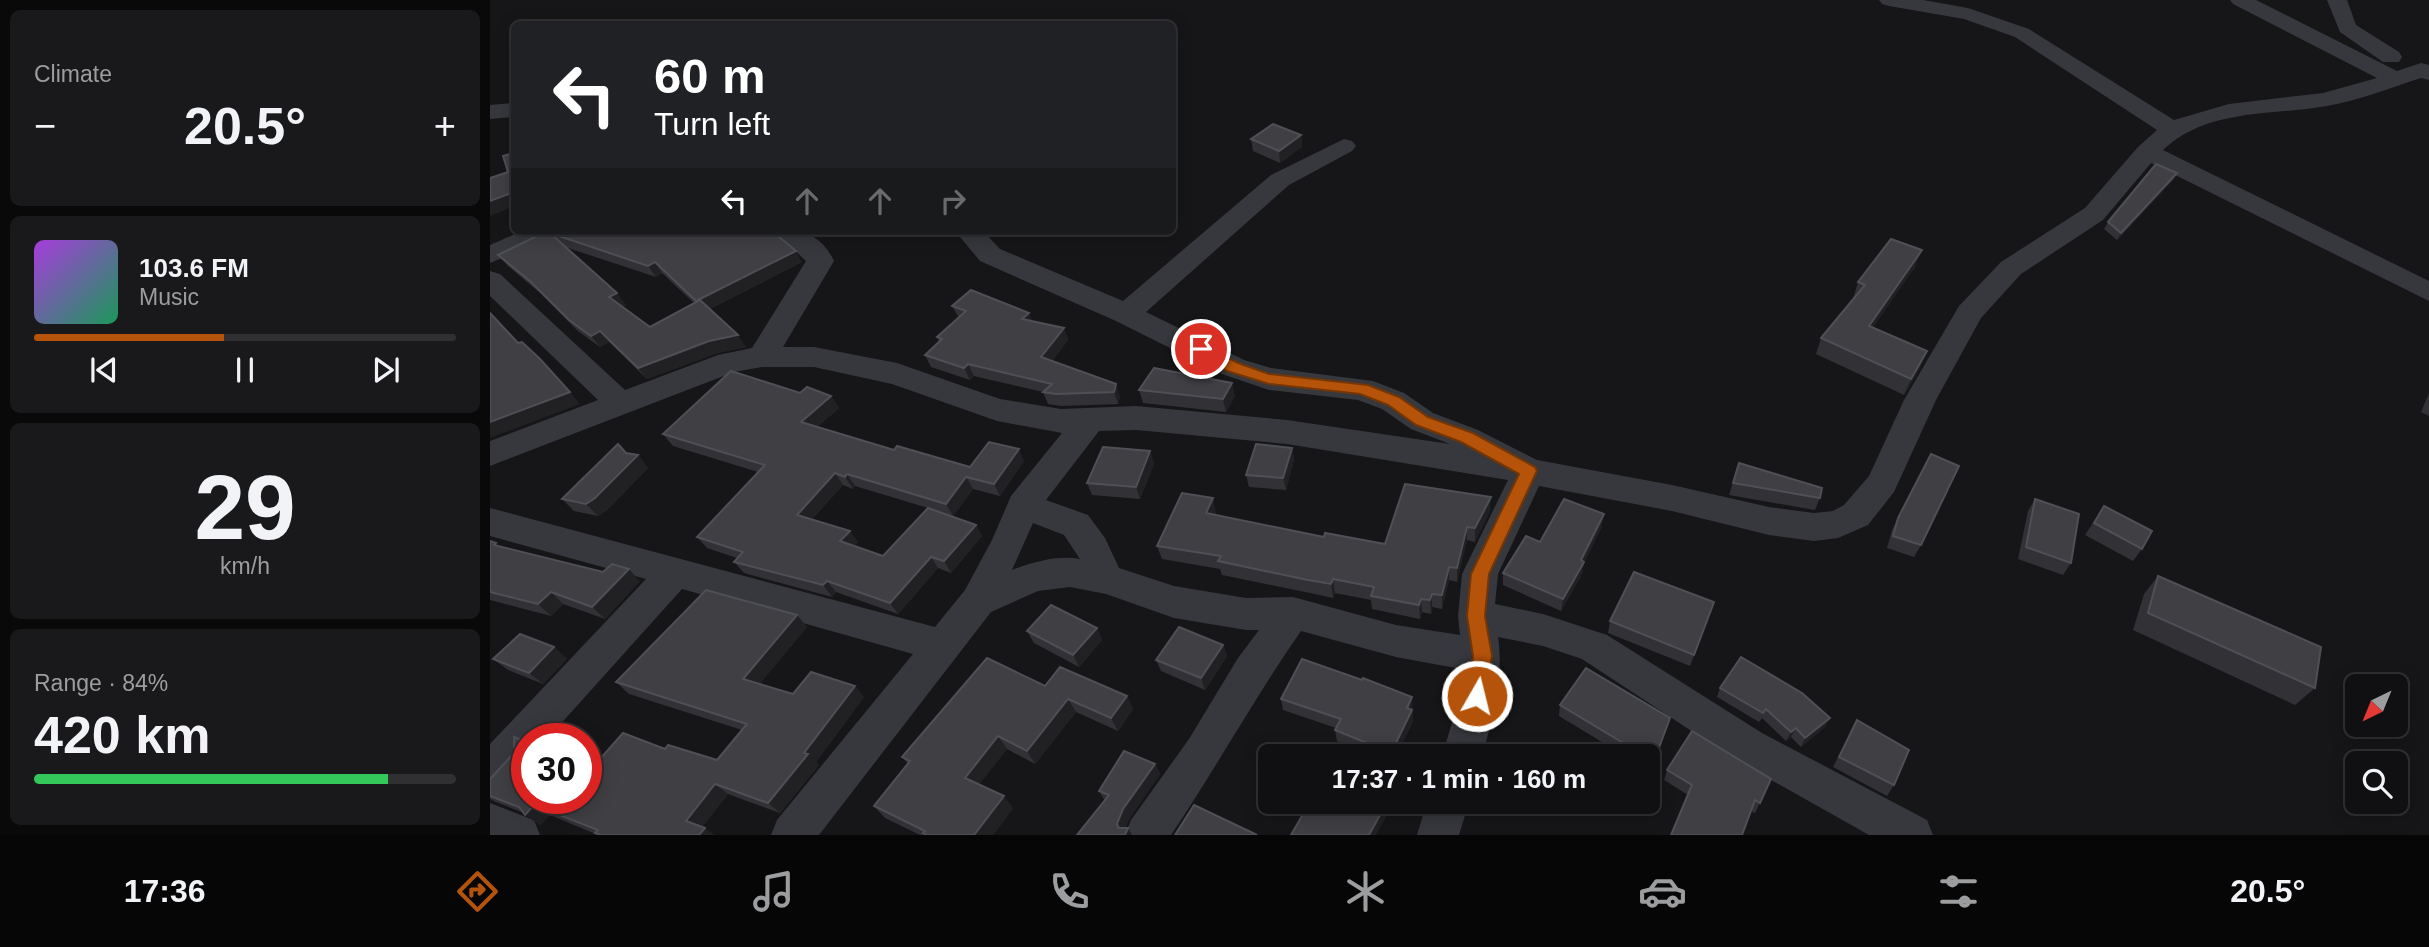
<!DOCTYPE html>
<meta charset="utf-8">
<style>
body{margin:0;font-family:Helvetica,sans-serif;background:#19191b;color:#f1f3f6;height:100vh;display:flex;flex-direction:column;font-size:26px;white-space:nowrap}
*{box-sizing:border-box;margin:0}
p{font-size:23px;color:#9c9d9f}
.icon{flex:none;width:38px;height:38px;fill:none;stroke:currentColor;stroke-width:2;stroke-linecap:round;stroke-linejoin:round}
.map{position:relative;flex:1;overflow:hidden}
.details{display:flex;flex-direction:column;gap:10px;padding:10px;background:#09090a;width:490px}
.details>*{flex:none}
.guide{position:absolute;left:21px;top:21px;width:665px;height:214px;border-radius:10px;box-shadow:0 4px 18px #0003,0 0 0 2px #303032;background:#202124;color:#fff;overflow:hidden}
.needle{width:46px;rotate:223deg}
.tools{position:absolute;left:1855px;top:674px;display:grid;gap:14px}
.tools a{display:grid;place-items:center;width:63px;height:63px;border-radius:10px;background:#101012;box-shadow:0 4px 18px #0003,0 0 0 2px #303032;font-size:35px}
.speed{position:absolute;left:21px;top:723px;display:flex;gap:14px;font-size:35px;font-weight:700;text-align:center}
.speed>*{display:grid;place-content:center;width:91px;height:91px;border-radius:50%;background:#101012;box-shadow:0 4px 18px #0003,0 0 0 2px #303032;line-height:1}
.speed .limit{border:10px solid #d22;background:#fff;color:#111}
.pin{position:absolute;display:grid;place-items:center;width:60px;height:60px;color:#fff;margin:-30px;border:4px solid #fff;border-radius:50%;box-shadow:0 2px 7px #0007}
.me{position:absolute;width:77px;margin:-38px;rotate:8deg;stroke-linejoin:round;filter:drop-shadow(0 0 5px #0008)}
.turn{display:flex;align-items:center;gap:24px;height:147px;padding:0 28px;font-size:32px}
.turn .icon{width:91px;height:91px;stroke-width:2.5}
.turn b{display:block;font-size:49px;line-height:60px}
.lanes{display:flex;align-items:center;height:66px;padding:0 28px;background:#0003;justify-content:center;gap:35px;direction:ltr}
.lanes .off{opacity:.35}
.big{font-size:52px;font-weight:700;line-height:1.1}
.details .tile{flex:1;display:flex;flex-direction:column;justify-content:center;gap:10px;min-width:0;padding:0 24px;border-radius:10px;background:#19191b}
.details .dial{align-items:center;gap:0}
.dial b{font-size:91px;line-height:1}
.song{display:flex;align-items:center;gap:21px}
.cover{width:84px;height:84px;border-radius:10px;background:linear-gradient(135deg,hsl(280 70% 55%),hsl(150 70% 35%))}
.played{height:7px;border-radius:4px;background:linear-gradient(90deg,#b45309 45%,#303032 45%)}
.keys{display:flex;justify-content:space-around;direction:ltr}
.heat{display:flex;justify-content:space-between;align-items:center;font-size:38px;direction:ltr}
.charge{height:10px;border-radius:5px;background:linear-gradient(90deg,#34c759 84%,#303032 0)}
.trip{position:absolute;left:768px;top:744px;width:402px;height:70px;border-radius:10px;background:#101012;box-shadow:0 4px 18px #0003,0 0 0 2px #303032;font-weight:700;line-height:70px;text-align:center}
.tab-bar{display:flex;height:112px;justify-content:space-around;align-items:center;background:#060607;color:#9c9d9f}
.tab-bar .icon{width:49px;height:49px}
.tab-bar .on{color:#b45309}
.tab-bar b{font-size:32px;color:#f1f3f6}
main{display:flex;flex:1;min-height:0}
.map>svg:first-child{display:block}
.lines{fill:none;stroke-linecap:round;stroke-linejoin:round}
.minor{fill:#37383d;fill-rule:evenodd}
.wall{fill:#323236;fill-rule:evenodd}
.shaded-wall{fill:#212124}
.building{fill:#3f3f44;stroke:#4f5056;stroke-width:2}
.route{fill:#b45309;stroke:#753606;stroke-width:2}
</style>
<main>
<section class="details">
<div class="tile"><p>Climate</p>
<div class="heat"><a>−</a><b class="big">20.5°</b><a>+</a></div>
</div>
<div class="tile">
<div class="song"><i class="cover"></i><div><b>103.6 FM</b><p>Music</p></div></div>
<div class="played"></div>
<div class="keys"><svg class="icon" aria-label="previous" viewBox="0 0 24 24"><path d="M18 5L8 12l10 7zM5 5v14"/></svg><svg class="icon" aria-label="pause" viewBox="0 0 24 24"><path d="M8 5v14M16 5v14"/></svg><svg class="icon" aria-label="next" viewBox="0 0 24 24"><path d="M6 5l10 7-10 7zM19 5v14"/></svg></div>
</div>
<div class="tile dial"><b>29</b><p>km/h</p></div>
<div class="tile"><p>Range · 84%</p><b class="big">420 km</b><div class="charge"></div></div>
</section>
<div class="map">
<svg width="1939" height="835" viewBox="0 0 1939 835">
<rect width="100%" height="100%" fill="#161618"/>
<g class="lines">
<g class="minor">
<path d="M1389 0H1433L1478 8 1539 29 1684 120 1739 104 1833 93 1887 78 1743 4 1740 0H1766L1907 71 1931 63 1939 65V80L1931 78C1900 88 1870 100 1837 106 1781 116 1718 108 1673 150L1939 281V301L1661 163 1613 220 1531 274 1491 318 1446 400 1404 492 1378 525 1348 538 1324 541 1279 535 1182 511 1049 486 1008 574 1005 604 1053 614 1117 635 1272 733 1437 820 1443 835H1379L1244 759 1092 659 1053 646 1008 637C1014 676 1003 718 992 756H952L964 716 971 669 906 657 811 631C765 697 726 768 681 835H635L641 820 699 739 748 658 769 630H756L684 618 616 594 580 587 548 591 501 612 329 835H281L287 820 423 654 192 589 58 738H37V762L15 787 0 793V744L156 579 0 536V508L445 627 475 590 502 540 521 496 572 433 507 421 402 384 324 367H272L244 372 0 466V441L108 400 0 296V271L10 274 135 390 228 355 262 348 316 261 284 231C312 231 330 232 344 261L293 347H324L407 363 510 399 571 409 646 406 797 420 960 444 921 429 892 409 868 400 779 390 732 374 626 321 490 261 465 231H493L510 249 633 301 781 175 854 139 862 141 866 146 862 151 799 185 656 312 754 360 781 368 883 381 914 393 943 413 988 430 1047 460 1182 485 1279 507 1324 513 1343 511 1354 505 1379 476 1414 400 1469 306 1511 262 1595 208 1648 147 1667 130 1525 37 1474 19 1399 6 1392 4ZM646 430 797 444 1018 480 972 574 968 616 970 635 906 625 803 597 756 598 684 586 629 568 615 538 598 515 556 500 609 431ZM543 523 574 535 590 559C568 555 543 562 522 570Z"/>
<polygon points="1837,0 1857,0 1866,25 1909,52 1912,57 1909,62 1893,62 1850,32"/>
<polygon points="24,103 24,117 0,119 0,105"/>
<polygon points="32,231 68,231 64,237 0,263 0,245"/>
<polygon points="937,802 979,802 969,835 927,835"/>
<polygon points="0,803 44,820 50,835 0,835"/>
</g>
</g>
<g class="wall">
<polygon points="811,135 812,147 790,163 763,151 761,139"/>
<polygon points="1684,179 1627,240 1614,229 1618,222"/>
<path d="M57 231 312 262 220 309 256 347 227 353 157 379 119 342 110 347 88 331 50 293 18 266 8 255ZM75 247 166 277 172 273 204 303 160 327 132 307 136 305Z"/>
<polygon points="1425,267 1383,327 1430,368 1414,395 1326,354 1331,338 1363,299 1368,282"/>
<polygon points="462,306 574,328 578,340 562,361 630,396 628,404 571,406 558,404 553,392 484,376 480,380 441,367 435,355 449,342 447,337 469,318"/>
<polygon points="649,390 745,396 736,412 653,403"/>
<path d="M310 393 341 396 349 408 327 427 404 450 480 467 534 461 510 496 483 489 463 516 447 511 486 525 492 536 461 573 448 568 408 614 346 592 342 597 254 573 244 562 247 558 217 548 207 537 268 472 183 446 173 434ZM353 485 363 489 365 486 438 508 393 556 364 546 368 542 322 519Z"/>
<polygon points="1939,393 1939,416 1931,412"/>
<polygon points="802,448 804,460 796,490 759,487 756,475"/>
<polygon points="660,451 664,464 650,499 602,495 597,483"/>
<polygon points="136,453 148,455 158,468 117,510 108,516 84,511 72,499"/>
<polygon points="1441,454 1431,545 1424,557 1397,548 1402,530"/>
<polygon points="1249,463 1330,498 1325,510 1239,495"/>
<polygon points="1545,499 1581,563 1573,575 1528,559 1538,511"/>
<polygon points="1614,506 1652,549 1643,561 1595,535"/>
<polygon points="1000,511 985,542 977,540 967,582 959,580 952,609 942,607 941,614 932,612 930,619 882,609 881,600 845,593 843,598 820,593 732,575 730,569 672,559 667,546 726,512 725,515 834,537 895,544"/>
<polygon points="1112,526 1094,563 1092,574 1071,611 1013,585 1013,573 1050,542"/>
<polygon points="0,541 11,547 150,581 115,619 73,604 61,616 0,600"/>
<polygon points="1668,576 1825,688 1805,705 1643,630 1654,594"/>
<polygon points="1224,602 1200,666 1118,633 1120,621"/>
<polygon points="307,615 317,627 269,684 303,694 374,697 326,762 329,765 290,813 238,794 212,827 224,835 108,835 60,815 50,825 34,813 6,802 0,799 0,779 102,768 175,749 227,760 252,730 139,694 126,682"/>
<polygon points="607,628 612,640 589,667 544,643 537,631"/>
<polygon points="733,645 737,656 715,690 671,671 666,660"/>
<polygon points="64,647 77,659 53,684 18,670 3,659"/>
<polygon points="555,686 637,696 643,709 628,731 586,712 545,764 517,749 489,784 523,808 503,835 430,835 395,818 384,806 418,764 412,757"/>
<polygon points="1230,688 1340,718 1335,727 1311,747 1301,737 1296,741 1272,718 1269,722 1227,697"/>
<polygon points="791,699 923,708 922,710 923,721 908,752 916,756 884,756 847,741 845,730 846,728 793,710"/>
<polygon points="1070,705 1180,718 1161,772 1158,770 1158,756 1135,756 1069,716"/>
<polygon points="1367,720 1404,785 1397,796 1343,767"/>
<polygon points="665,764 670,774 639,819 635,828 587,835 615,801 609,791"/>
<polygon points="1177,770 1281,779 1265,813 1261,811 1198,795 1174,780"/>
</g>
<g class="shaded-wall">
<polygon points="811,135 812,147 790,163 789,151"/>
<polygon points="1687,173 1684,179 1627,240 1631,233"/>
<polygon points="24,191 24,206 0,216 0,201"/>
<polygon points="358,231 370,231 361,237"/>
<polygon points="1432,250 1425,267 1373,342 1379,326"/>
<polygon points="306,251 312,262 214,312 206,301"/>
<polygon points="165,262 172,273 166,277 158,266"/>
<polygon points="127,293 136,305 128,309 119,297"/>
<polygon points="539,313 544,325 532,319"/>
<polygon points="574,328 578,340 556,369 551,357"/>
<polygon points="110,331 119,342 110,347 101,336"/>
<polygon points="248,335 256,347 227,353 157,379 148,368 219,341"/>
<polygon points="1437,351 1430,368 1414,395 1421,379"/>
<polygon points="478,364 484,376 480,380 474,368"/>
<polygon points="742,383 745,396 736,412 733,399"/>
<polygon points="626,384 630,396 628,404 624,392"/>
<polygon points="80,392 90,404 0,438 0,422"/>
<polygon points="341,396 349,408 319,434 311,422"/>
<polygon points="802,448 804,460 796,490 793,478"/>
<polygon points="529,449 534,461 510,496 504,484"/>
<polygon points="660,451 664,464 650,499 646,487"/>
<polygon points="148,455 158,468 117,510 108,516 96,504"/>
<polygon points="345,473 353,485 315,526 307,515"/>
<polygon points="357,474 365,486 363,489 355,477"/>
<polygon points="476,477 483,489 463,516 456,504"/>
<polygon points="1001,497 1000,511 985,542 985,528"/>
<polygon points="723,498 726,512 720,526 716,513"/>
<polygon points="1114,514 1112,526 1094,563 1092,574 1071,611 1073,599"/>
<polygon points="486,525 492,536 461,573 454,561"/>
<polygon points="977,527 977,540 967,582 967,568"/>
<polygon points="360,531 368,542 359,553 350,541"/>
<polygon points="441,557 448,568 408,614 400,603"/>
<polygon points="959,567 959,580 952,609 952,595"/>
<polygon points="139,569 150,581 115,619 102,607"/>
<polygon points="843,579 845,593 843,598 841,584"/>
<polygon points="337,581 346,592 342,597 333,585"/>
<polygon points="61,592 73,604 61,616 48,604"/>
<polygon points="942,594 942,607 941,614 940,600"/>
<polygon points="931,599 932,612 930,619 929,605"/>
<polygon points="307,615 317,627 264,691 253,679"/>
<polygon points="607,628 612,640 589,667 583,655"/>
<polygon points="733,645 737,656 715,690 711,678"/>
<polygon points="64,647 77,659 53,684 39,673"/>
<polygon points="365,686 374,697 326,762 329,765 290,813 278,803 314,753"/>
<polygon points="637,696 643,709 628,731 621,718"/>
<polygon points="922,697 923,721 906,756 903,749 917,708"/>
<polygon points="578,699 586,712 545,764 537,751"/>
<polygon points="1340,718 1335,727 1311,747 1315,738"/>
<polygon points="1306,728 1301,737 1296,741 1301,732"/>
<polygon points="508,736 517,749 485,790 475,778"/>
<polygon points="665,764 670,774 639,819 633,834 627,824 633,809"/>
<polygon points="225,784 238,794 209,831 196,821"/>
<polygon points="514,796 523,808 503,835 484,835"/>
<polygon points="897,802 904,802 886,835 879,835"/>
<polygon points="44,805 60,815 50,825 35,815"/>
<polygon points="215,828 224,835 209,835"/>
<polygon points="638,828 642,835 635,835"/>
</g>
<g class="building">
<polygon points="783,124 811,135 789,151 761,139"/>
<polygon points="24,153 24,192 0,201 0,178 18,172 13,156"/>
<polygon points="1666,164 1687,173 1631,233 1618,222"/>
<polygon points="57,231 282,231 306,251 206,301 165,262 158,266 60,233 127,293 119,297 160,327 210,300 248,335 219,341 148,368 110,331 101,336 79,320 41,282 8,255"/>
<polygon points="1401,239 1432,250 1379,326 1437,351 1421,379 1331,338 1375,285 1368,282"/>
<polygon points="481,290 539,313 532,319 574,328 551,357 626,384 624,392 566,394 553,392 562,384 478,364 474,368 435,355 452,339 447,337 476,311 462,306"/>
<polygon points="0,313 28,343 32,342 50,359 80,392 0,422"/>
<polygon points="664,368 742,383 733,399 649,390"/>
<polygon points="241,371 310,393 317,387 341,396 311,422 404,450 407,446 480,467 499,442 529,449 504,484 476,477 456,504 357,474 355,477 345,473 307,515 360,531 350,541 393,556 438,508 486,525 454,561 441,557 400,603 337,581 333,585 244,562 253,552 207,537 275,465 173,434"/>
<polygon points="128,444 136,453 148,455 105,498 96,504 72,499"/>
<polygon points="766,444 802,448 793,478 756,475"/>
<polygon points="613,447 660,451 646,487 597,483"/>
<polygon points="1441,454 1469,466 1431,545 1403,536 1408,518"/>
<polygon points="1249,463 1332,488 1330,498 1243,483"/>
<polygon points="915,484 1001,497 985,528 977,527 967,568 959,567 952,595 942,594 940,600 931,599 929,605 881,596 884,587 843,579 841,584 818,580 728,561 731,556 667,546 692,493 723,498 716,513 834,537 835,533 895,544"/>
<polygon points="1074,499 1114,514 1091,560 1094,562 1073,599 1013,573 1036,536 1050,542"/>
<polygon points="1545,499 1589,514 1581,563 1536,547"/>
<polygon points="1614,506 1662,531 1652,549 1604,523"/>
<polygon points="0,541 6,543 4,545 113,572 122,564 139,569 102,607 61,592 48,604 0,592"/>
<polygon points="1144,572 1224,602 1204,655 1120,621"/>
<polygon points="1668,576 1831,647 1825,688 1658,613"/>
<polygon points="216,590 307,615 253,679 303,694 321,672 365,686 314,753 318,754 278,803 225,784 196,821 215,828 209,835 111,835 105,833 108,830 44,805 35,815 29,807 0,796 0,779 24,753 24,737 37,742 37,798 96,798 96,765 102,768 133,733 175,749 178,745 227,760 257,724 126,682"/>
<polygon points="561,605 607,628 583,655 537,631"/>
<polygon points="689,627 733,645 711,678 666,660"/>
<polygon points="30,634 64,647 39,673 3,659"/>
<polygon points="1251,657 1312,693 1340,718 1315,738 1306,728 1301,732 1276,709 1273,713 1230,688"/>
<polygon points="497,658 555,686 570,667 637,696 621,718 578,699 537,751 508,736 475,778 514,796 484,835 436,835 433,833 435,831 384,806 420,761 412,757"/>
<polygon points="812,659 872,680 873,678 922,697 917,708 922,710 903,749 916,756 896,756 899,752 845,730 851,719 791,699"/>
<polygon points="1096,668 1180,718 1164,761 1158,758 1158,756 1155,756 1070,705"/>
<polygon points="1367,720 1419,750 1404,785 1349,757"/>
<polygon points="1202,731 1281,779 1270,803 1265,800 1252,835 1181,835 1202,785 1177,770"/>
<polygon points="634,751 665,764 633,809 627,824 629,828 638,828 635,835 587,835 619,795 609,791"/>
<polygon points="820,802 844,802 864,811 869,802 897,802 879,835 801,835"/>
<polygon points="704,805 767,835 685,835"/>
</g>
<polygon class="route" points="711,344 748,363 779,374 878,385 909,397 938,417 983,433 1045,467 1047,471 999,574 995,616 1002,656 994,702 987,705 980,702 977,696 983,656 977,616 981,574 1029,474 971,442 926,425 898,405 870,394 779,384 737,371 706,352 703,349 706,345"/>
</svg>
<div class="tools">
<a><svg class="needle" viewBox="-14 -14 28 28"><path d="M0-13l5 13h-10z" fill="#e53935"/><path d="M0 13l5-13h-10z" fill="#9c9d9f"/></svg></a>
<a><svg class="icon" aria-label="search" viewBox="0 0 24 24"><circle cx="10" cy="10" r="6"/><path d="M15 15l6 6"/></svg></a>
</div>
<div class="speed"><div class="limit">30</div></div>
<div class="pin" style="left:711px;top:349px;background:#d93025"><svg class="icon" aria-label="arrive" viewBox="0 0 24 24"><path d="M6 21V4h12l-3 4 3 4H6"/></svg></div>
<svg class="me" style="left:987px;top:696px" viewBox="-20 -20 40 40"><circle r="17" fill="#b45309" stroke="#fff" stroke-width="3"/><path d="M0-11L8 9 0 5-8 9z" fill="#fff"/></svg>
<div class="trip">17:37 · 1 min · 160 m</div>
<div class="guide">
<div class="turn"><svg class="icon" aria-label="left" viewBox="0 0 24 24"><path d="M17 20v-9H6M10 6l-5 5 5 5"/></svg><div><b>60 m</b>Turn left</div></div>
<div class="lanes"><svg class="icon" aria-label="left" viewBox="0 0 24 24"><path d="M17 20v-9H6M10 6l-5 5 5 5"/></svg><svg class="icon off" aria-label="ahead" viewBox="0 0 24 24"><path d="M12 20V5M6 11l6-6 6 6"/></svg><svg class="icon off" aria-label="ahead" viewBox="0 0 24 24"><path d="M12 20V5M6 11l6-6 6 6"/></svg><svg class="icon off" aria-label="right" viewBox="0 0 24 24"><path d="M7 20v-9h11M14 6l5 5-5 5"/></svg></div>
</div>
</div>
</main>
<nav class="tab-bar">
<b>17:36</b>
<svg class="icon on" aria-label="directions" viewBox="0 0 24 24"><path d="M12 3l9 9-9 9-9-9zM9 14v-3h6M13 9l2 2-2 2"/></svg>
<svg class="icon" aria-label="music" viewBox="0 0 24 24"><path d="M9 18V5l10-2v13"/><circle cx="6" cy="18" r="3"/><circle cx="16" cy="16" r="3"/></svg>
<svg class="icon" aria-label="phone" viewBox="0 0 24 24"><path d="M5 4h4l2 5-3 2q2 4 5 5l2-3 5 2v4C11 20 4 13 5 4z"/></svg>
<svg class="icon" aria-label="climate" viewBox="0 0 24 24"><path d="M12 3v18M4 7l16 10M4 17L20 7"/></svg>
<svg class="icon" aria-label="car" viewBox="0 0 24 24"><path d="M5 17H2v-5l4-1 3-4h7l3 4 3 1v5h-3M9 17h6M6 11h13"/><circle cx="7" cy="17" r="2"/><circle cx="17" cy="17" r="2"/></svg>
<svg class="icon" aria-label="filters" viewBox="0 0 24 24"><path d="M4 7h16M4 17h16"/><circle cx="9" cy="7" r="2"/><circle cx="15" cy="17" r="2"/></svg>
<b>20.5°</b>
</nav>
